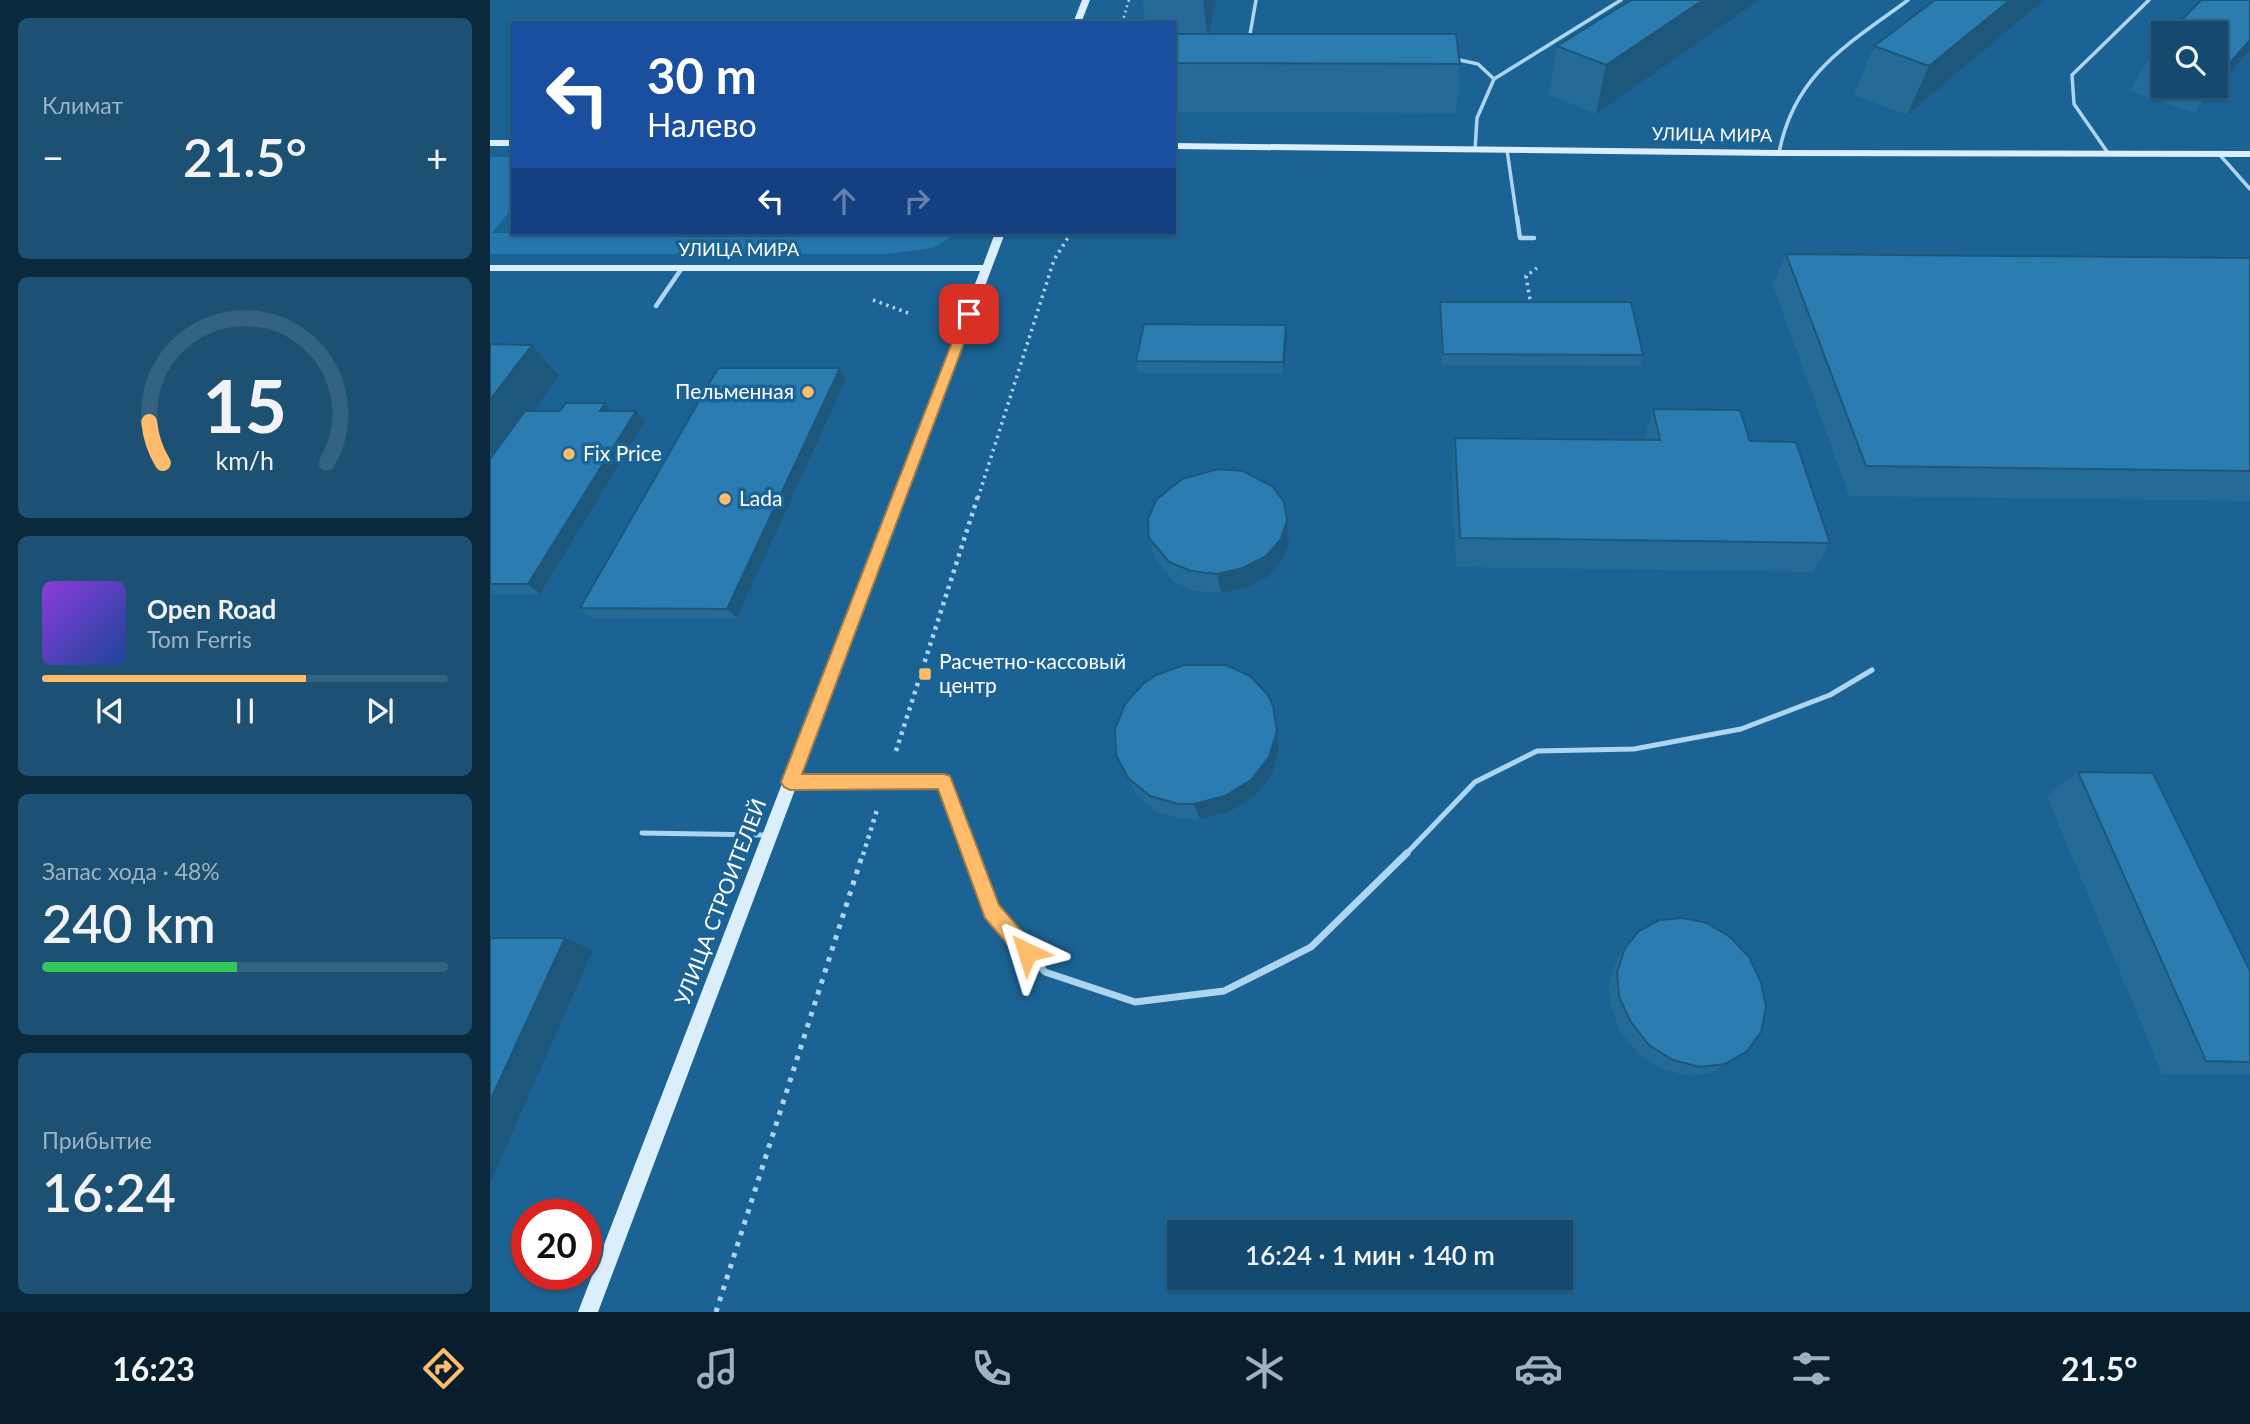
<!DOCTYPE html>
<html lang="ru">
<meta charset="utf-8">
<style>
body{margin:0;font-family:Lato,sans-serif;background:#1d5174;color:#f1f3f6;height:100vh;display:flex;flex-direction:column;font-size:26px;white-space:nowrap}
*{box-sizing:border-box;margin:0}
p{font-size:23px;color:#9db3c3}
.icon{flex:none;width:38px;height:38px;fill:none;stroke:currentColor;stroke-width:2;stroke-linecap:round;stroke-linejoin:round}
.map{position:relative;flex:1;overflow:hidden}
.panel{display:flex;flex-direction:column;gap:18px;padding:18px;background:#0b293d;width:490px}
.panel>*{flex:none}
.hud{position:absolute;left:21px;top:21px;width:665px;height:214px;border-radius:0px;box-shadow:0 2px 5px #0004,0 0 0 2px #336282;background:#1a4fa0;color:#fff;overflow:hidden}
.fabs{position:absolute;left:1661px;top:21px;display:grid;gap:14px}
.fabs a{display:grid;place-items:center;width:77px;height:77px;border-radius:0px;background:#144a6f;box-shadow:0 2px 5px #0004,0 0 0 2px #336282;font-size:35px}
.speed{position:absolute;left:21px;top:1199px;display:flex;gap:14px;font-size:35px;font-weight:700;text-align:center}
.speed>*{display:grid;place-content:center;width:91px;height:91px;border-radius:50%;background:#144a6f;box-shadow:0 2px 5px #0004,0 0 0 2px #336282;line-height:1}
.speed .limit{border:10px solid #d22;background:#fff;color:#111}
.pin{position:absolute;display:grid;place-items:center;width:60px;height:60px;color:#fff;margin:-30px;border-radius:14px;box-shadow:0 4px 10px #0006}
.me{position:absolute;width:77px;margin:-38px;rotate:319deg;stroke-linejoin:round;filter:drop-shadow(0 0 5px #0008)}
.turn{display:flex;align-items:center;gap:24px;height:147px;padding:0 21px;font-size:32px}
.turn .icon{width:91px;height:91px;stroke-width:2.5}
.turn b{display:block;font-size:49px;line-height:60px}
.lanes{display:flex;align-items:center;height:66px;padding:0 21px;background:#0003;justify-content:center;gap:35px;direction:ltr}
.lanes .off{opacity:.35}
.big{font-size:52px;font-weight:600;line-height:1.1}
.panel .tile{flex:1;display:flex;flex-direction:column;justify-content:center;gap:10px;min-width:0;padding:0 24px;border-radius:10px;background:#1d5174}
.panel .dial{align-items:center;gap:0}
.dial svg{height:182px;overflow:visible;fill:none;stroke:#336282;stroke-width:7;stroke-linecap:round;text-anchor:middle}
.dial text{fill:#f1f3f6;stroke:none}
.song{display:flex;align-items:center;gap:21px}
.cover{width:84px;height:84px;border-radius:10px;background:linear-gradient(135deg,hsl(270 70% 55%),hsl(220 70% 35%))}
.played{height:7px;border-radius:4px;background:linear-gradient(90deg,#ffbd6b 65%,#336282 65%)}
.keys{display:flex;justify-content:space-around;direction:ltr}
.heat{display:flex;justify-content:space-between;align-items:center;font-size:38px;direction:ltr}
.charge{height:10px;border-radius:5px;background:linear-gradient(90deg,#34c759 48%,#336282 0)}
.trip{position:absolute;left:677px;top:1220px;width:406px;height:70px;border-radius:0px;background:#144a6f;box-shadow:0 2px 5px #0004,0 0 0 2px #336282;font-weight:600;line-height:70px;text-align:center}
.tab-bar{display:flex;height:112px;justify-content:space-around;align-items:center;background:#081e2c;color:#9db3c3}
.tab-bar .icon{width:49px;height:49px}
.tab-bar .on{color:#ffbd6b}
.tab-bar b{font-size:32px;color:#f1f3f6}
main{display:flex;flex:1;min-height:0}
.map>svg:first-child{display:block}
.green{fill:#2577ad}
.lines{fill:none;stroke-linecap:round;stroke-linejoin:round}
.path-far3{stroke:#add5ef;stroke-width:2.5;stroke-dasharray:2 3.5;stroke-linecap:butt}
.path-far2{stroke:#add5ef;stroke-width:3.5;stroke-dasharray:2.5 4.5;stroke-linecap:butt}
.path-far1{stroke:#add5ef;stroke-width:4.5;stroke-dasharray:3.5 5;stroke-linecap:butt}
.path{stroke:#add5ef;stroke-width:5;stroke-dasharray:4.5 7;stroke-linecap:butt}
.lane-far3{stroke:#add5ef;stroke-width:3.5}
.lane-far2{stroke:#add5ef;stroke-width:4.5}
.lane-far1{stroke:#add5ef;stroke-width:5}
.lane{stroke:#add5ef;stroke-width:7}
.secondary{fill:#daeefb;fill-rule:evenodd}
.wall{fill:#256b98}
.shaded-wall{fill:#1e577c}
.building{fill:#2b7cb1;stroke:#1e577c;stroke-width:2}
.route{fill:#ffbd6b;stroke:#a67b46;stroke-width:2}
.poi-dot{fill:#ffbd6b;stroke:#1b6394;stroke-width:2.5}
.labels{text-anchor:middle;stroke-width:7;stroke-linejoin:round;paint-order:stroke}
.far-street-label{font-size:18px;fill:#fff;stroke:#1b6394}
.poi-label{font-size:21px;fill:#fff;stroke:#1b6394;text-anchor:start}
.street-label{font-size:21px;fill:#fff;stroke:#1b6394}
</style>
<main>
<section class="panel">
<div class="tile"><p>Климат</p>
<div class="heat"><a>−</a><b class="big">21.5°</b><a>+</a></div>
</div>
<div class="tile dial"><svg viewBox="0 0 100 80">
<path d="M14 69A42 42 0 1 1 86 69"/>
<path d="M14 69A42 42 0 0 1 8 51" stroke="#ffbd6b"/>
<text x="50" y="56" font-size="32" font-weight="700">15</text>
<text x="50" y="72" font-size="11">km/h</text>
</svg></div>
<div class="tile">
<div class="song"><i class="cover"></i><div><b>Open Road</b><p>Tom Ferris</p></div></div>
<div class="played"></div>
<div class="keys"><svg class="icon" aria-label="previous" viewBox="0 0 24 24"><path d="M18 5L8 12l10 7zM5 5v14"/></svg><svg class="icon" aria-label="pause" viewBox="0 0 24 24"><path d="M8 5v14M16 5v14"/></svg><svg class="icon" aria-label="next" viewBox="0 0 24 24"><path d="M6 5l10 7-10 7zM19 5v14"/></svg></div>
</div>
<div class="tile"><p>Запас хода · 48%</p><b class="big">240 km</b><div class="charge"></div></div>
<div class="tile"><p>Прибытие</p><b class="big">16:24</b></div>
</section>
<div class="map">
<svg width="1760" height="1312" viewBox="0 0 1760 1312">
<rect width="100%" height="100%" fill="#1b6394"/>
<polygon class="green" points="0,157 23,157 23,207 2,233 469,233 442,248 395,254 0,254"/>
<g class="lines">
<polyline class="path-far3" points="632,23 639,0"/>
<g class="path-far2">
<polyline points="383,300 418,313"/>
<polyline points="1041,306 1036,276 1047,268"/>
<polyline points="488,498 564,260 581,233"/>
</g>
<g class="path-far1">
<polyline points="406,751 488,496"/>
<polyline points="373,855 387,810"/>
</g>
<polyline class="path" points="226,1312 373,853"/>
<g class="lane-far3">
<polyline points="759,40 766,0"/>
<polyline points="965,59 988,64 1004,79 987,118 985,150"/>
<polyline points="1004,79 1131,0"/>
<polyline points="1017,150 1027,219"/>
<path d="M1289 153C1304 73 1359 44 1418 0"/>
<polyline points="1618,153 1584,104 1582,75 1659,0"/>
<polyline points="1729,154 1760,189"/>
</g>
<g class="lane-far2">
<polyline points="1027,217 1030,238 1044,238"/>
<polyline points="166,306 192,268"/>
</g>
<g class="lane-far1">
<polyline points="302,782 454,781 481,855"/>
<polyline points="152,833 276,835"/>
<polyline points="915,855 985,782 1047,751 1144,749 1251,729 1340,695 1382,670"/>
</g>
<polyline class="lane" points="480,853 501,911 555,972 645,1002 734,991 821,947 917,853"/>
<g class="secondary">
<polygon points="592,0 600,0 591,23 583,23"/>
<rect x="0" y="140" width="23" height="6"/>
<polygon points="684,143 1289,150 1760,151 1760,157 1289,156 684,149"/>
<polygon points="505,233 515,233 108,1312 88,1312 490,271 0,271 0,265 493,265"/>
</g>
</g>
<g class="wall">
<polygon points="652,0 726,0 719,34 970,64 966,113 684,112 684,23 656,23"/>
<polygon points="1141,0 1269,0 1106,114 1059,95 1067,46"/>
<polygon points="1445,0 1554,0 1417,115 1364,95 1384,46"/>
<polygon points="1726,33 1760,50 1705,113 1639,91 1669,43 1673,39 1673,86 1726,86"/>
<polygon points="1296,254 1760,258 1760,501 1359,496 1283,285"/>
<polygon points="950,302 1153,355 1150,366 952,365 949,313"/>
<polygon points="796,325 797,336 794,373 649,373 646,361"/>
<polygon points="0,344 42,345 69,376 44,411 70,411 115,403 122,411 146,411 155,422 50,594 0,594"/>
<polygon points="356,379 247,618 102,618 90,608"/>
<polygon points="1163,409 1260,441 1340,543 1323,572 966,567 962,468 965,438 1154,440"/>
<polygon points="659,538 799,541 793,559 778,576 756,588 731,593 706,591 684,582 665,558"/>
<polygon points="789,748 782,774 765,796 739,812 710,819 694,819 666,812 646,794 626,755"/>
<polygon points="1588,772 1760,971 1760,1074 1672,1074 1557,796"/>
<polygon points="1135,948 1257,1051 1222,1073 1198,1076 1172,1069 1149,1054 1131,1033 1121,1008 1119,984 1126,961"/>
</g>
<g class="shaded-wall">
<polygon points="713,0 726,0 718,40"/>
<polygon points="1213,0 1269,0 1106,114 1116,65"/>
<polygon points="1520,0 1554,0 1417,115 1439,66"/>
<polygon points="1760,40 1760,50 1705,113 1724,86 1726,86 1726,83 1739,64"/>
<polygon points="796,325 797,336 794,373 793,362"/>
<polygon points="42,345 69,376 0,472 0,400"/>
<polygon points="350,368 356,379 247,618 237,609"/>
<polygon points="115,403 124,414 110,411"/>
<polygon points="146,411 155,422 50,594 38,584"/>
<polygon points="797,520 799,541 793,559 778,576 756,588 731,593 727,574"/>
<polygon points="783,706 789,748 782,774 765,796 739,812 710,819 704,804"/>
<polygon points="75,938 103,950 0,1183 0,1101"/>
<polygon points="1257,1051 1243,1060 1222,1073 1235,1064"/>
</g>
<g class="building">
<polygon points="1141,0 1213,0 1116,65 1067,46"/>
<polygon points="1445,0 1520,0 1439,66 1384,46"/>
<polygon points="1711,0 1760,0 1760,40 1739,64 1726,60 1726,33 1679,33"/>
<polygon points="684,34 966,34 970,64 684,63"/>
<polygon points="1296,254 1760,258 1760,471 1376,466"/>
<polygon points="950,302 1141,302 1153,355 953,354"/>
<polygon points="654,324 796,325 793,362 646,361"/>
<polygon points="0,344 42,345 0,400"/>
<polygon points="228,368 350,368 237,609 90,608"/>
<polygon points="76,403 115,403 110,411 146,411 38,584 0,584 0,459 35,411 70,411"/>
<polygon points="1163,409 1250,410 1260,441 1306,442 1340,543 970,538 965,438 1170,440"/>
<polygon points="728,469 753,471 782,486 794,502 797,520 791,539 776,556 753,568 727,574 701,571 679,562 659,538 658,519 666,500 692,479"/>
<polygon points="694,665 736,665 760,676 778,695 783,706 787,731 779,757 761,780 735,796 704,804 688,804 660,796 638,778 626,755 625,729 635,704 654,683 666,675"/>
<polygon points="1588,772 1663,773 1760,971 1760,1062 1716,1061"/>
<polygon points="1193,918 1217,923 1240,937 1259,957 1271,982 1276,1007 1271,1032 1257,1051 1235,1064 1210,1067 1183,1060 1159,1045 1141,1022 1129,997 1127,972 1135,948 1149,931 1169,920"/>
<polygon points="0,938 75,938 0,1101"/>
</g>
<polygon class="route" points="479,310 485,314 312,774 454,774 460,776 509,905 544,945 547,952 544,959 537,962 530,959 495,918 448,789 300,790 294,787 291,782 473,314"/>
<g class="poi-dot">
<circle cx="318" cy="392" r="7"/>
<circle cx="79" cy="454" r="7"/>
<circle cx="235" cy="499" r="7"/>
<rect x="428" y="667" width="14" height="14" rx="3.5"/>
</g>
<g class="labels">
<g class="far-street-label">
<text transform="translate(1222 135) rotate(1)" y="6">УЛИЦА МИРА</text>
<text x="249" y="256">УЛИЦА МИРА</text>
</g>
<g class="poi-label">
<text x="304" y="399" text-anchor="end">Пельменная</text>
<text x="93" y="461">Fix Price</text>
<text x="249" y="506">Lada</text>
<text x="449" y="669">Расчетно-кассовый<tspan x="449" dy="24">центр</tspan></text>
</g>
<g class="street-label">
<text transform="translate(231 902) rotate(-69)" y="7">УЛИЦА СТРОИТЕЛЕЙ</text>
</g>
</g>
</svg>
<div class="fabs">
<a><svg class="icon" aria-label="search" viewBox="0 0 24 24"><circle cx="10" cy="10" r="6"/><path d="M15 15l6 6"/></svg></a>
</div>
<div class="speed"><div class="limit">20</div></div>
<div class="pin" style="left:479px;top:314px;background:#d93025"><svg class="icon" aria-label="arrive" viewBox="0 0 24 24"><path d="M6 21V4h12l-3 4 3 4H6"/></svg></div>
<svg class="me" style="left:537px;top:952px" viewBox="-20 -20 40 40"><path d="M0-17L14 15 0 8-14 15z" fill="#ffbd6b" stroke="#fff" stroke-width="4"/></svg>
<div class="trip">16:24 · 1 мин · 140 m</div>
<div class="hud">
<div class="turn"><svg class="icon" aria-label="left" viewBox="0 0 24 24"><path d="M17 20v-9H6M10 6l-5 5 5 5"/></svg><div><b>30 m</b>Налево</div></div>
<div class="lanes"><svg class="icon" aria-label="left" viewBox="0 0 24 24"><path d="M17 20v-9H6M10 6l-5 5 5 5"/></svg><svg class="icon off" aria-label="ahead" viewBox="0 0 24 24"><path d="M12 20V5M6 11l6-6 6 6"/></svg><svg class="icon off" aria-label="right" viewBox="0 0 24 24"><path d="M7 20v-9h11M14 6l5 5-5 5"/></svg></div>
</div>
</div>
</main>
<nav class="tab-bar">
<b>16:23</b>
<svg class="icon on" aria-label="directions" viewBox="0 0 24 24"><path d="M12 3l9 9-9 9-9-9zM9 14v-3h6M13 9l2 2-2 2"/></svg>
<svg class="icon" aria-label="music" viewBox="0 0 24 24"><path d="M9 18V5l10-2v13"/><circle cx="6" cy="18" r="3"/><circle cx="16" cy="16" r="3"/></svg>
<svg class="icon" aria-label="phone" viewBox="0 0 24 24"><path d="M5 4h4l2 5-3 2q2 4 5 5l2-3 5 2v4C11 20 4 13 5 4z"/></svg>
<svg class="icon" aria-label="climate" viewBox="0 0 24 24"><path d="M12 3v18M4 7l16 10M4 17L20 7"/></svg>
<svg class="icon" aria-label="car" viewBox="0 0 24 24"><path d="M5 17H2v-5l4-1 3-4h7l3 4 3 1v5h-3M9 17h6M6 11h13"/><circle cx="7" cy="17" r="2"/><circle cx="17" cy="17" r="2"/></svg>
<svg class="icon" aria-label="filters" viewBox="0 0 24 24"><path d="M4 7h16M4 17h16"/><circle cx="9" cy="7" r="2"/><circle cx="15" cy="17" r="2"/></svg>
<b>21.5°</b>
</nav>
